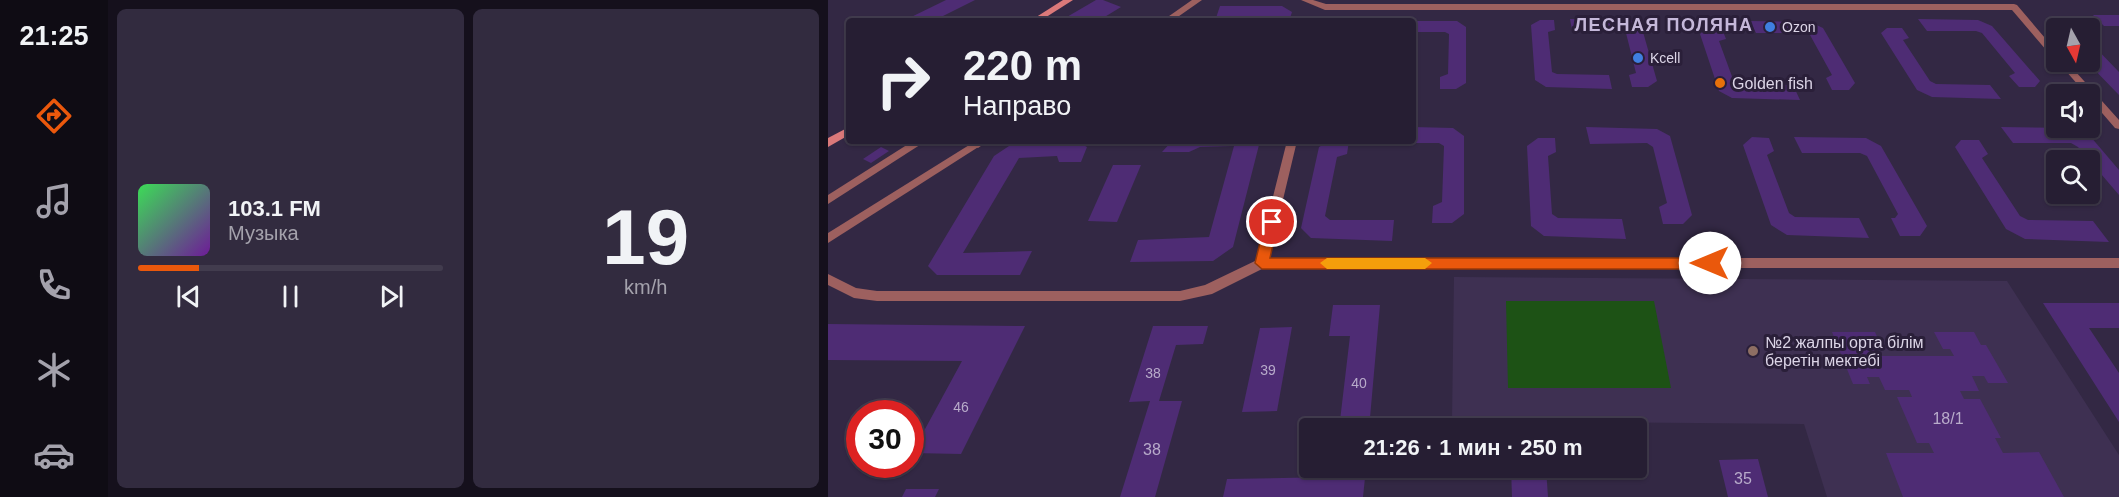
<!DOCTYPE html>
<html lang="ru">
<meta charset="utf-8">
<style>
body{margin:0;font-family:Arial,sans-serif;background:#322b3f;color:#f1f3f6;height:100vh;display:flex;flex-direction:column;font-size:22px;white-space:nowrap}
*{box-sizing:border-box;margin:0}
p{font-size:20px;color:#a4a2ac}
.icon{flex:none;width:33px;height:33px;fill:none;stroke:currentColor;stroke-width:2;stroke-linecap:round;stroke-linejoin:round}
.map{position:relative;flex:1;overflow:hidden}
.drawer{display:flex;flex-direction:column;gap:9px;padding:9px;background:#15101c;width:720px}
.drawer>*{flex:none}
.banner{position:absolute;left:18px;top:18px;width:570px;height:126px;border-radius:6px;box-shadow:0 2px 4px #0004,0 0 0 2px #423c4e;background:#261e33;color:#f1f3f6;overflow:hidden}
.needle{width:39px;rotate:172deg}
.buttons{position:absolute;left:1218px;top:18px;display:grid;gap:12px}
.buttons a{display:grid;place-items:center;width:54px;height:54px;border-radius:6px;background:#261e33;box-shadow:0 2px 4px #0004,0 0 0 2px #423c4e;font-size:30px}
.speed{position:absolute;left:18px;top:400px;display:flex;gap:12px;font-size:30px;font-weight:700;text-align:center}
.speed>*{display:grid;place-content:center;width:78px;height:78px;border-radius:50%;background:#261e33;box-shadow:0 2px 4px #0004,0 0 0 2px #423c4e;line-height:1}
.speed .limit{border:9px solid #d22;background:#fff;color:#111}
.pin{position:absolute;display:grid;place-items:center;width:51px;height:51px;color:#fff;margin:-26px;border:3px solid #fff;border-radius:50%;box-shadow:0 2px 6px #0007}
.me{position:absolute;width:66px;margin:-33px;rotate:270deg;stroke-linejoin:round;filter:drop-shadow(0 0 4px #0008)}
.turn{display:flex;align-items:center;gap:21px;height:126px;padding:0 18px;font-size:27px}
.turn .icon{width:78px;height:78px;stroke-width:2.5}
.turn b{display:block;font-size:42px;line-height:51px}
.drawer .widget{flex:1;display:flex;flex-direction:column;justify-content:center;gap:9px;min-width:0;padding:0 21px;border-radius:9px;background:#322b3f}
.drawer .dial{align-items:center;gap:0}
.dial b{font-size:78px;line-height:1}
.song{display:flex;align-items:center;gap:18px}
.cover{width:72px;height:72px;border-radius:9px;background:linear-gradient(135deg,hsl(130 70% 55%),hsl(280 70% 35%))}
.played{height:6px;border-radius:3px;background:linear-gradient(90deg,#ea580c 20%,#423c4e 20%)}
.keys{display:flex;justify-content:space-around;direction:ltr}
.drawer .tiles{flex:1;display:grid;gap:9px;grid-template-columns:repeat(2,1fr)}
.trip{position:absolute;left:471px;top:418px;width:348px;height:60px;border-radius:6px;background:#261e33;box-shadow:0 2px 4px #0004,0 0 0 2px #423c4e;font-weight:800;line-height:60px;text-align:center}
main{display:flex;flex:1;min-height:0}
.tab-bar{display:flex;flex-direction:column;width:108px;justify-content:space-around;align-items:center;background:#0f0c14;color:#a4a2ac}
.tab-bar .icon{width:42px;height:42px}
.tab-bar .current{color:#ea580c}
.tab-bar b{font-size:27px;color:#f1f3f6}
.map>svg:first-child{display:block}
.built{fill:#3e3052}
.green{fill:#1d5215}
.building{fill:#4e2c74}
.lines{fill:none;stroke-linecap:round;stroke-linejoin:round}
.minor{fill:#9d605f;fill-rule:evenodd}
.tertiary{fill:#9d605f;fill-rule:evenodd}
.secondary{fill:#db797a;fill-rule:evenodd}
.route{fill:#ea580c;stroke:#983908;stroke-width:1.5}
.slow{fill:#f59e0b}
.shop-dot{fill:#3f7fe0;stroke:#2a1f39;stroke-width:2}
.food-dot{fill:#e8710a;stroke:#2a1f39;stroke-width:2}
.education-dot{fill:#8d6e63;stroke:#2a1f39;stroke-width:2}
.labels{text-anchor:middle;stroke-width:6;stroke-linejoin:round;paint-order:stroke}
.far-poi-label{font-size:14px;fill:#dcd5e7;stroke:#2a1f39;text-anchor:start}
.number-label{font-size:14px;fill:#b8abca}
.poi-label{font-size:16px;fill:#dcd5e7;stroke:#2a1f39;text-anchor:start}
.near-number-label{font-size:16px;fill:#b8abca}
.far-district-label{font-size:18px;font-weight:bold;letter-spacing:1.5px;fill:#c5b8da;stroke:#2a1f39}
</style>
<main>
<nav class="tab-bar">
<b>21:25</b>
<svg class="icon current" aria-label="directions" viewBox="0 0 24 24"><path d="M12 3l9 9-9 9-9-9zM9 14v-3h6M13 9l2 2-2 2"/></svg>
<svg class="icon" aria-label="music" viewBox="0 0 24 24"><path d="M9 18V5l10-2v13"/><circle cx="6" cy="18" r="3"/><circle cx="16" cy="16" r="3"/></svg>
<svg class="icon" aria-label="phone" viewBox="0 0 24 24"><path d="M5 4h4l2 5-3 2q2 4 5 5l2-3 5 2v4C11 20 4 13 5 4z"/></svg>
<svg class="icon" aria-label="climate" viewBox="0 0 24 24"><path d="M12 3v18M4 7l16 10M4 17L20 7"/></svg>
<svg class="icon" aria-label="car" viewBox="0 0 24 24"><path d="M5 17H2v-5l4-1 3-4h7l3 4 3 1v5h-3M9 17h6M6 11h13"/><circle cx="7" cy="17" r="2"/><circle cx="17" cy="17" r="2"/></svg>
</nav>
<section class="drawer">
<div class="tiles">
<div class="widget">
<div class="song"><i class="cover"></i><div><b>103.1 FM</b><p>Музыка</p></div></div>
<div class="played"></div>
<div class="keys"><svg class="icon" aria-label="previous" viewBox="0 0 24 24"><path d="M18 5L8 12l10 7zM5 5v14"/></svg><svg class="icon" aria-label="pause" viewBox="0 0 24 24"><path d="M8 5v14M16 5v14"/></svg><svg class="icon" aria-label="next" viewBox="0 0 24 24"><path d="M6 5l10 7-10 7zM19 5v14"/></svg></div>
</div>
<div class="widget dial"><b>19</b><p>km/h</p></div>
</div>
</section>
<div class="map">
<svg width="1291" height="497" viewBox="0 0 1291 497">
<rect width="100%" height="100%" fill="#332844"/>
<polygon class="built" points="626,277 1179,281 1291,455 1291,497 999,497 976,424 624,421"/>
<polygon class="green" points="678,301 826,301 843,388 680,388"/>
<g class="building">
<polygon points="118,0 147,0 105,21 75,21"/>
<polygon points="268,0 275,0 293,7 270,21 232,21"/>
<polygon points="392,6 454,6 464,12 461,21 435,21 437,17 388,18"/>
<polygon points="1265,15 1291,15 1291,26 1276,26"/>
<polygon points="742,19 802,20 813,25 829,81 820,87 804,87 801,75 808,73 798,33 793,30 744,30"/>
<polygon points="1090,19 1150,20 1164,26 1212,81 1207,87 1191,87 1181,76 1187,73 1154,33 1148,31 1099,31"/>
<polygon points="712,20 726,20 727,30 720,32 724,72 729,74 781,75 784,89 718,87 707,80 703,25"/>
<polygon points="585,21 629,21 638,27 638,83 628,89 612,89 612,77 620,74 621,34 617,32 585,32"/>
<polygon points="922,21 982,22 995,28 1027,83 1021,90 1004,90 998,78 1004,75 982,35 977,33 928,33"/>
<polygon points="879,28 894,29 898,39 891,41 906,82 912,85 965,85 972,100 904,98 891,91 872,34"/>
<polygon points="1059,28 1074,28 1081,38 1075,40 1102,81 1108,84 1162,85 1173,99 1104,97 1089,90 1053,33"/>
<polygon points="1262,42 1291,72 1291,95 1259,62 1262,62"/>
<polygon points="585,127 625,128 636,136 636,214 624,223 604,223 605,206 614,202 616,146 611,143 585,143"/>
<polygon points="758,127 829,129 842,136 864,215 855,224 835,224 831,207 839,203 825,147 819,143 762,144"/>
<polygon points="1173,127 1244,128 1262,136 1291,170 1291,195 1250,147 1243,143 1185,143"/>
<polygon points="924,137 941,138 946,151 939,155 961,213 967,217 1031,218 1041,238 959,235 943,225 915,145"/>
<polygon points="966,137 1038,138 1053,146 1099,226 1092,236 1072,236 1063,218 1067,218 1070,214 1039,156 1032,153 974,153"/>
<polygon points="710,138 727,138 728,152 720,156 724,214 730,218 794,219 798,239 716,236 703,226 699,146"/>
<polygon points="1133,140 1151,140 1160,154 1154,158 1192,216 1200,220 1265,221 1281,242 1197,239 1178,229 1127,147"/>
<polygon points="248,141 259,147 253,162 231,162 229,156 191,158 135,253 204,251 192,275 109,275 100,266 166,156 184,144"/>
<polygon points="344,141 432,141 405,247 385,261 302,262 310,240 381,237 406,146 372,147 361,152 334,152"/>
<polygon points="502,141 521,141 519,154 509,157 497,216 502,220 566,220 564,241 483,238 473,228 491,147"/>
<polygon points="53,147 61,151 43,163 35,159"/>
<polygon points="285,165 313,165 289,222 260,221"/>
<polygon points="1215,303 1291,303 1291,328 1261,328 1291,373 1291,422"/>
<polygon points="505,305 552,305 541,429 511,429 522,336 501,336"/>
<polygon points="0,324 197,326 133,454 84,453 134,361 0,360"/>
<polygon points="325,326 380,326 375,344 348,345 331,401 354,401 327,497 292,497 322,401 301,402"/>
<polygon points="464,327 449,411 414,412 432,328"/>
<polygon points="1004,332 1047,332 1054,348 1046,348 1050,356 1126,356 1122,349 1115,349 1106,332 1146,332 1153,345 1158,345 1180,383 1160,383 1156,376 1144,376 1151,391 1132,391 1136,399 1152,399 1173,438 1167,438 1175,453 1211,452 1236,497 1075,497 1058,453 1106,453 1101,443 1089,443 1069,397 1084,397 1081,390 1057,390 1051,377 1039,377 1042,384 1025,384"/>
<polygon points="930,459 940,497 900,497 891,460"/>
<polygon points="506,468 538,468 535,497 395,497 399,479 505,477"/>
<polygon points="683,468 718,468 720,497 684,497"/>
<polygon points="78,489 111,489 107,497 74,497"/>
</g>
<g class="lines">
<g class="minor">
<polygon points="473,0 485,0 498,4 1186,4 1189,5 1228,51 1228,59 1225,58 1184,10 497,10"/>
<polygon points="1230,62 1239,62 1291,120 1291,129 1287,128 1262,99 1262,94 1258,94"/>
<polygon points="85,141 98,141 0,204 0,195"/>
<polygon points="459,141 469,141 441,258 1291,258 1291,268 436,268 384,294 352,301 49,301 26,298 0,285 0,274 28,288 49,291 352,291 377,285 429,260"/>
<polygon points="146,142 152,141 155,144 0,243 0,233"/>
</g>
<g class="tertiary">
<polygon points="364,0 374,0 344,21 334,21"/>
<polygon points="138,141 160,141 150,148"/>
</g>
<g class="secondary">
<polygon points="235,0 245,0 212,21 202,21"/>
<polygon points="21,127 21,135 0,147 0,138"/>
</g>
</g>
<polygon class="route" points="444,218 450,222 442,258 882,258 889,263 882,269 434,269 427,263 437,222"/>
<polygon class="slow" points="499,258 597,258 604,263 597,269 499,269 492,263"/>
<g class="shop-dot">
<circle cx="942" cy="27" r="6"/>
<circle cx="810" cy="58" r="6"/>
</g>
<circle class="food-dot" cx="892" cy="83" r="6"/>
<circle class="education-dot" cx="925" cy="351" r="6"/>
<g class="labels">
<g class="far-poi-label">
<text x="954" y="32">Ozon</text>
<text x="822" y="63">Kcell</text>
</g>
<g class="number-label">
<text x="440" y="375">39</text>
<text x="325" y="378">38</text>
<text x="531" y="388">40</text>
<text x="133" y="412">46</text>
</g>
<g class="poi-label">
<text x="904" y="89">Golden fish</text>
<text x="937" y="348">№2 жалпы орта білім<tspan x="937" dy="18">беретін мектебі</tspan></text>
</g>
<g class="near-number-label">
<text x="1120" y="424">18/1</text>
<text x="324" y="455">38</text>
<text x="915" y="484">35</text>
</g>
<g class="far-district-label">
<text x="836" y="31">ЛЕСНАЯ ПОЛЯНА</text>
</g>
</g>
</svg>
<div class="buttons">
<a><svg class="needle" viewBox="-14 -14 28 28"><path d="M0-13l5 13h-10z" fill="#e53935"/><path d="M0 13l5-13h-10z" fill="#a4a2ac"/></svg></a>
<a><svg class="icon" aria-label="sound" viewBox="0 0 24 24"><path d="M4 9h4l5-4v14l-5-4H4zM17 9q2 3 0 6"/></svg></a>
<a><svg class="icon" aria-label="search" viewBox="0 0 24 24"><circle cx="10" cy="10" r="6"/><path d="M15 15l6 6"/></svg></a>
</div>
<div class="speed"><div class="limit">30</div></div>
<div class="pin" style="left:444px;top:222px;background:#d93025"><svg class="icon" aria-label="arrive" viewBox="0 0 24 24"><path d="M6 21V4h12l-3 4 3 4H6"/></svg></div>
<svg class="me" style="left:882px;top:263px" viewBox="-20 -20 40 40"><circle r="19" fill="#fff"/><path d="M0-13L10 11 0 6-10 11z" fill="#ea580c"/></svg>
<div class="trip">21:26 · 1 мин · 250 m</div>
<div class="banner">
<div class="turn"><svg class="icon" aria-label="right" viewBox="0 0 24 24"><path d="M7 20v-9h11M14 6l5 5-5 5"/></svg><div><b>220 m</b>Направо</div></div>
</div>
</div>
</main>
